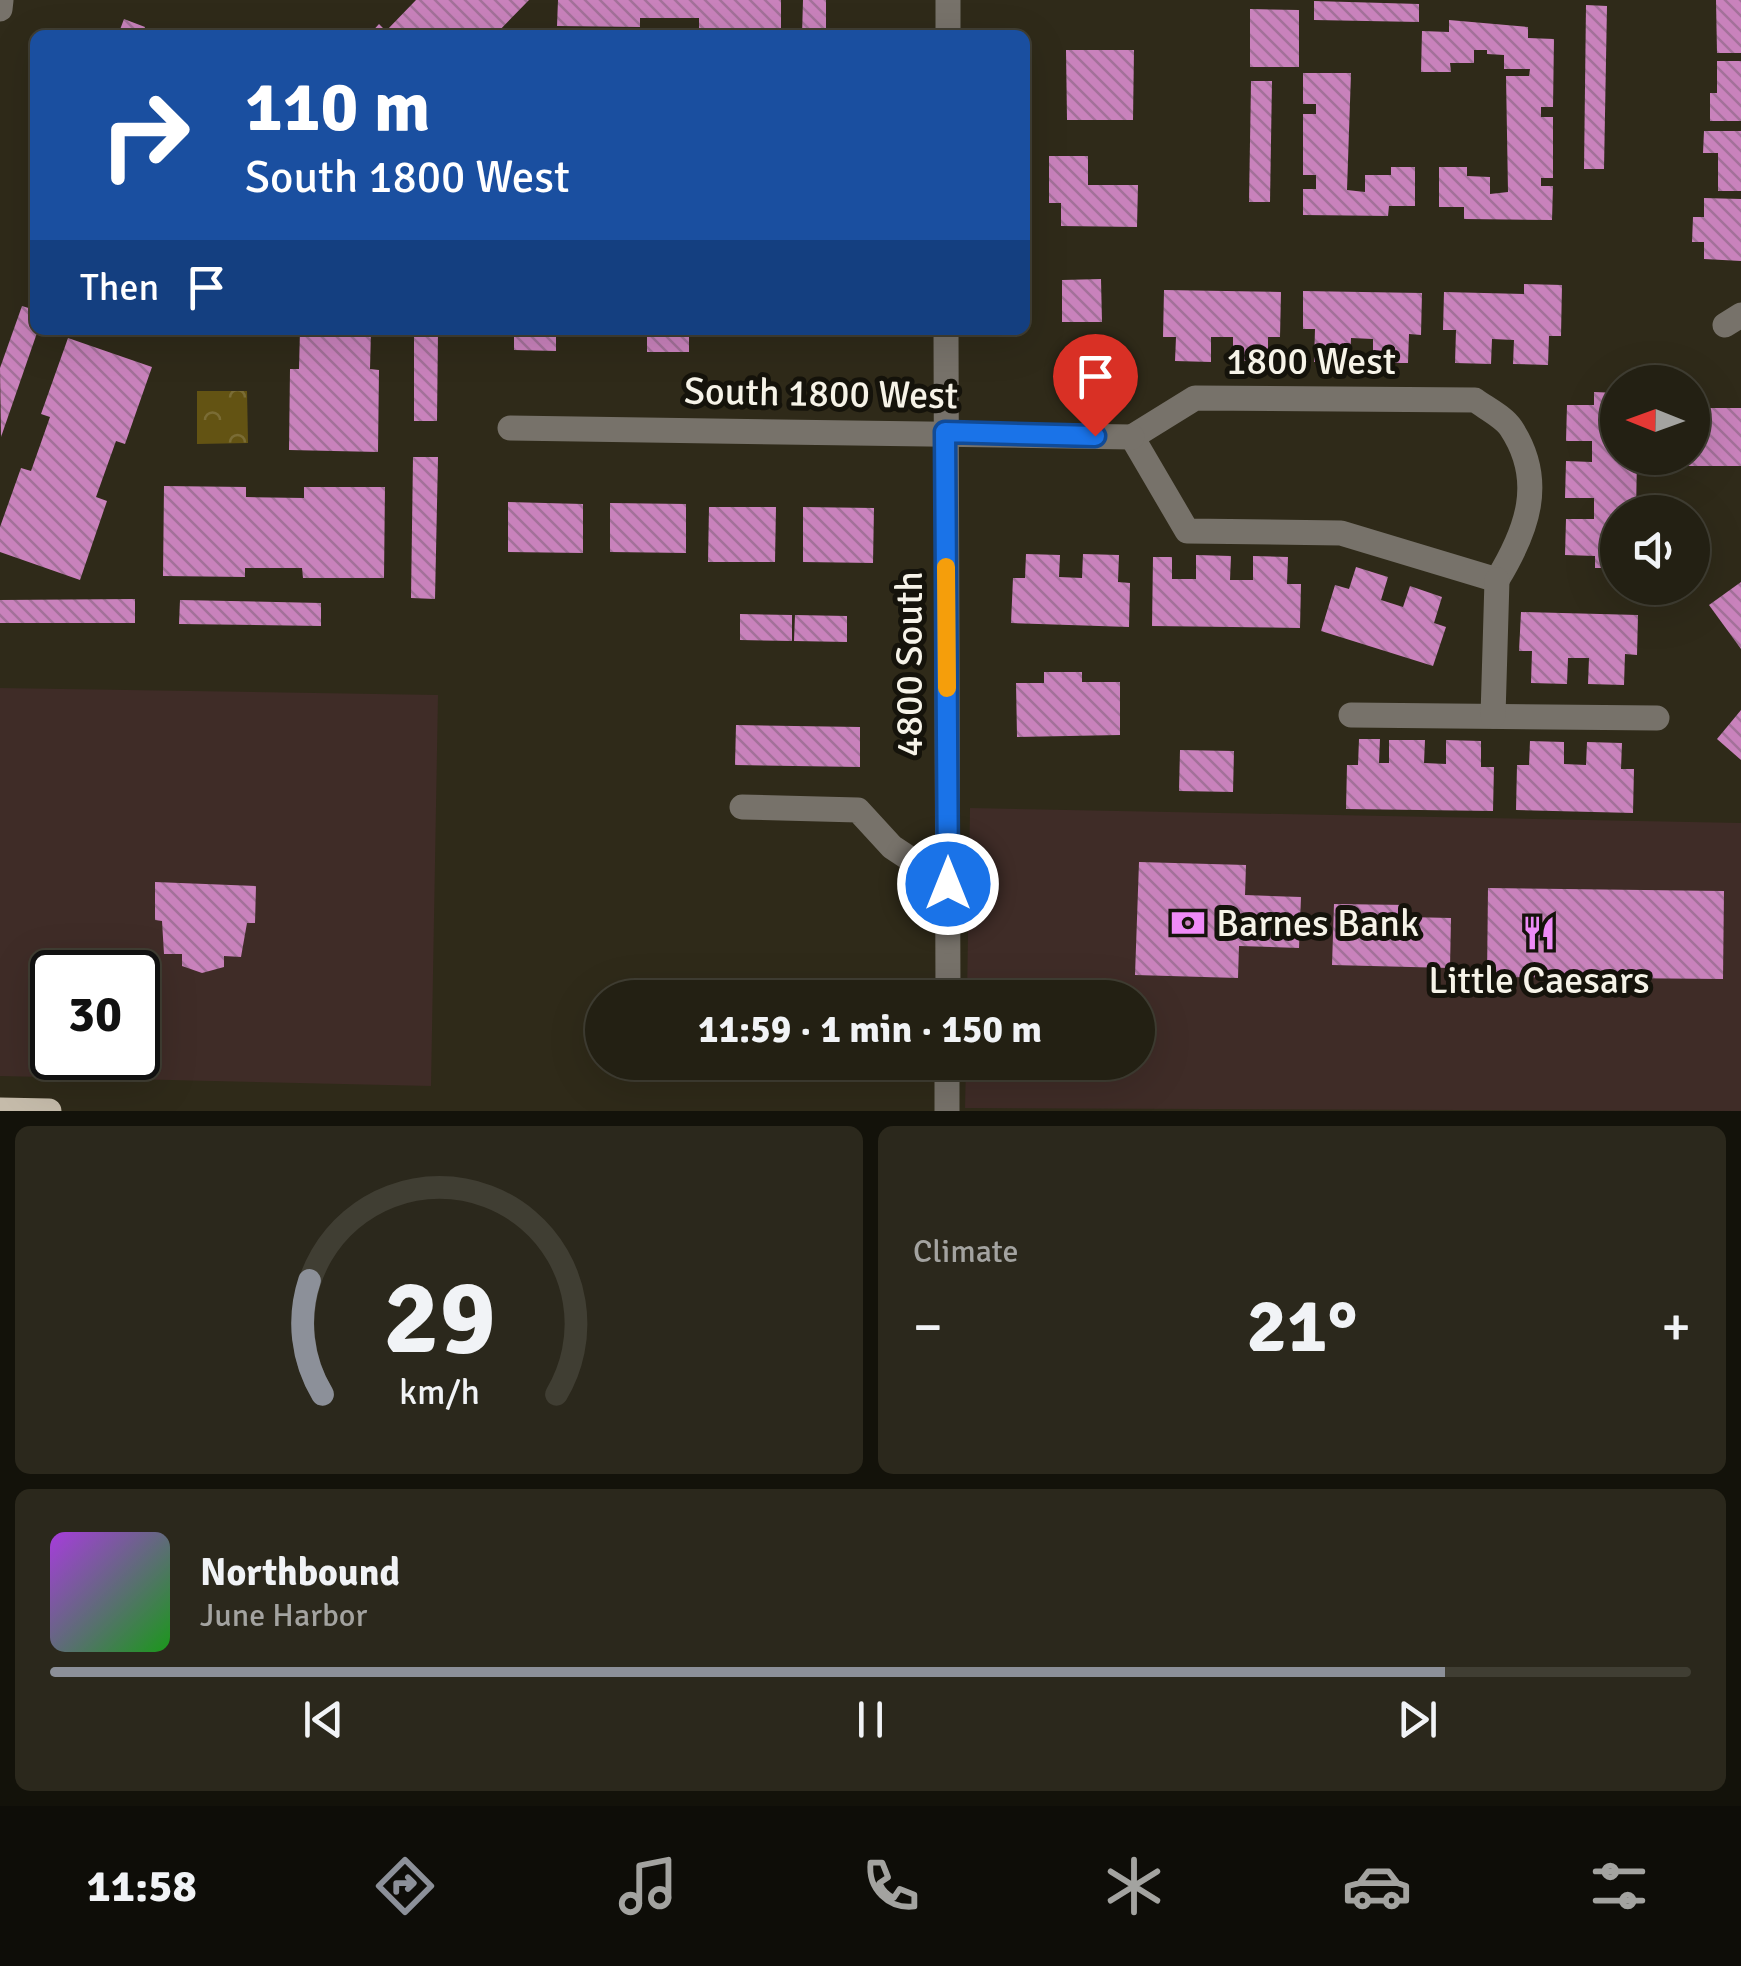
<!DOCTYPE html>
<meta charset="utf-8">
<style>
body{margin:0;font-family:Signika,sans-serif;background:#2b281c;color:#f1f3f6;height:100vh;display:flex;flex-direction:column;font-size:38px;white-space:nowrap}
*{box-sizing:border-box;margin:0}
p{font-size:32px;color:#a3a3a0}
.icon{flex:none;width:55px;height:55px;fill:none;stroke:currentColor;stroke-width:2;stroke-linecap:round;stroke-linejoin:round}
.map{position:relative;height:1111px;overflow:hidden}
.sheet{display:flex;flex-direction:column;gap:15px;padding:15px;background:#13120a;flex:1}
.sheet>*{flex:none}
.guide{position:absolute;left:30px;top:30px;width:1000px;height:305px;border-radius:15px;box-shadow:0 10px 40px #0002,0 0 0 2px #403e33;background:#1a4fa0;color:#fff;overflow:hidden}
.needle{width:65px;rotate:271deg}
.fabs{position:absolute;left:1600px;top:365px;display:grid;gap:20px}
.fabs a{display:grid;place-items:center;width:110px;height:110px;border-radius:50%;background:#232013;box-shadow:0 10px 40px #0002,0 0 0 2px #403e33;font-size:50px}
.speed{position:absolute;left:30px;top:950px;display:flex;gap:20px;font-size:50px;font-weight:700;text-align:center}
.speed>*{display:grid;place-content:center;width:130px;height:130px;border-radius:50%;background:#232013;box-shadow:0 10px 40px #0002,0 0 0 2px #403e33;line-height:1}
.speed .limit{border:5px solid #111;border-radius:15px;background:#fff;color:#111}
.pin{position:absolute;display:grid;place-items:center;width:85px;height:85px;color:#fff;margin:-102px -42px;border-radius:50% 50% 50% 0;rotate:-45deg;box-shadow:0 0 10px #0007}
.pin .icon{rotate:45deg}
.me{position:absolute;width:110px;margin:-55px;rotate:0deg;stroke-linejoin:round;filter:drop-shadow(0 0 8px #0008)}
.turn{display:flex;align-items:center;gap:35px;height:210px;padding:0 50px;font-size:45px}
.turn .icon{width:130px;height:130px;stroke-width:2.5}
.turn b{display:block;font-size:70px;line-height:85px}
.then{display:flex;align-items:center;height:95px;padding:0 50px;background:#0003;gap:20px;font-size:38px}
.big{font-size:75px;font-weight:700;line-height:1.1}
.sheet .widget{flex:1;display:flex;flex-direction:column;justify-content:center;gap:15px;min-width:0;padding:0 35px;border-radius:15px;background:#2b281c}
.sheet .dial{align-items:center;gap:0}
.dial svg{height:260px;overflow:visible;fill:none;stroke:#403e33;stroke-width:7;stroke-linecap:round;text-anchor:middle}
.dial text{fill:#f1f3f6;stroke:none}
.song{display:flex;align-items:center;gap:30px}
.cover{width:120px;height:120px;border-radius:15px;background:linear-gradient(135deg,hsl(280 70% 55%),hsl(120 70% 35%))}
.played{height:10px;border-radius:5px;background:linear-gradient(90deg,#8c9099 85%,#403e33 85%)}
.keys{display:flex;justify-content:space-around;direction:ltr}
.heat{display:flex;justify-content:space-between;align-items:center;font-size:55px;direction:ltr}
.sheet .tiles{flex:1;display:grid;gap:15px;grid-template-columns:1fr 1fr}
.widget:last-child{grid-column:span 2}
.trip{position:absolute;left:585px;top:980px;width:570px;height:100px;border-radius:50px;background:#232013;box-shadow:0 10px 40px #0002,0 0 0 2px #403e33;font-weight:700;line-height:100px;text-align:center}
.dock{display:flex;height:160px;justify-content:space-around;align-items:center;background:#0e0d08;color:#a3a3a0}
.dock .icon{width:70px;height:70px}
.dock .selected{color:#8c9099}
.dock b{font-size:45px;color:#f1f3f6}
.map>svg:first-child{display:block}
.commercial{fill:#3f2c27;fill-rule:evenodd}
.park{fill:url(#park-crowns)}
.building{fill:url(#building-back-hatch)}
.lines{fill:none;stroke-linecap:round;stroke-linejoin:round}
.minor{stroke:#77726a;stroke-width:25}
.major{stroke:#c5bbaa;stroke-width:25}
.route-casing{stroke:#114b97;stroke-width:25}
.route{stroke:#1a73e8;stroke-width:18}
.slow{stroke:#f59e0b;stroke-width:18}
.labels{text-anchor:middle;stroke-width:10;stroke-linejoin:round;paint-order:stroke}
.street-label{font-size:38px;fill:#f6f3e8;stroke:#15130b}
.poi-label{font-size:38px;fill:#f6f3e8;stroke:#15130b;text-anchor:start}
</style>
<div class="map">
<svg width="1741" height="1111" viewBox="0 0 1741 1111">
<defs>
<pattern id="park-crowns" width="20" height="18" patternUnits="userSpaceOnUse" patternTransform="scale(2.5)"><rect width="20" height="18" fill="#635313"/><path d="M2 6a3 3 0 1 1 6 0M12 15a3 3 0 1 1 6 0" fill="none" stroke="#7a6c35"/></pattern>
<pattern id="building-back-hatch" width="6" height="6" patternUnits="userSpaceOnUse" patternTransform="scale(2.5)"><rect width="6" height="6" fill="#c982bc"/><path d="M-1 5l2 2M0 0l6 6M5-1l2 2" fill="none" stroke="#a37199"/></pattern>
</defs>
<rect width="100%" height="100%" fill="#2f2a19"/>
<g class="commercial">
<path d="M0 688 438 695 431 1086 0 1076ZM52 972H138V1058H52Z"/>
<polygon points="970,808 1741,823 1741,1111 965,1108 966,1063 1138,1062 1138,998 967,997"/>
</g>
<polygon class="park" points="197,391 247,391 248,443 197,444"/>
<g class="building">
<polygon points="416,0 529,0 495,35 369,35 379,24 386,31"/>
<polygon points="558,0 781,0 781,29 699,28 699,18 640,18 640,27 557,26"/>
<polygon points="803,0 826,0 826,35 802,35"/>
<polygon points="1716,0 1741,0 1741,53 1717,53"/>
<polygon points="1314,1 1419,4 1419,22 1314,20"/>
<polygon points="1586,5 1607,6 1604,169 1584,169"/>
<polygon points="1250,9 1299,10 1299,67 1250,67"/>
<polygon points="124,19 145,27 142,35 118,35"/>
<polygon points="1449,20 1528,27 1528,38 1554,39 1553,107 1541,107 1541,117 1553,117 1553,178 1541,178 1541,186 1553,186 1552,220 1464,219 1464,207 1439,207 1439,167 1467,167 1467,176 1490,177 1490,194 1508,192 1506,76 1529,76 1530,69 1504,69 1504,55 1487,54 1487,50 1474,50 1474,63 1450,63 1451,72 1421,72 1422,31 1449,32"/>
<polygon points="1066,50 1134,50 1133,120 1067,120"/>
<polygon points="1717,61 1741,61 1741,121 1710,121 1710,93 1717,93"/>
<polygon points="1303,73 1351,73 1347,190 1365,192 1365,175 1391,175 1391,167 1415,167 1415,206 1389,206 1388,216 1303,215 1303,189 1316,189 1316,175 1303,175 1303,114 1316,114 1316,104 1303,104"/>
<polygon points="1251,81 1272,81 1270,202 1249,202"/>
<polygon points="1704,131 1741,131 1741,191 1718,191 1718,153 1703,153"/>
<polygon points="1049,156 1088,156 1088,185 1138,185 1137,227 1061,226 1061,203 1049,203"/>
<polygon points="1704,198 1741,199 1741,261 1704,259 1704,242 1692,242 1693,217 1704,217"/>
<polygon points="1101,279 1102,322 1062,322 1062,280"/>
<polygon points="1524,284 1562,285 1561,336 1549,336 1548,365 1513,364 1514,340 1492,339 1491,364 1455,363 1456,330 1443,330 1444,292 1524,294"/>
<polygon points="1164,290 1281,292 1280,337 1268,337 1268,361 1233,361 1233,337 1211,337 1211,362 1175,361 1176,337 1163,337"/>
<polygon points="1303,291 1422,293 1421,335 1409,334 1408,363 1373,363 1373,339 1351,338 1350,362 1314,362 1315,329 1303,329"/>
<polygon points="22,306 35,310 38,330 1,437 0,368"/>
<polygon points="300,330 371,330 370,369 379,370 378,452 289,450 290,369 299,369"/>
<polygon points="414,330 438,330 437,421 414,421"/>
<polygon points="514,330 556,330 556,351 514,350"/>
<rect x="647" y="330" width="42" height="22"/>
<polygon points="68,338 152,367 125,444 116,441 96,497 107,501 80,580 0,552 0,527 21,468 31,471 50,417 41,414"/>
<polygon points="1594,392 1618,393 1618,458 1637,458 1636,512 1618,512 1618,568 1595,568 1595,556 1565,555 1566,519 1594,519 1594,498 1565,498 1566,461 1592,462 1592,441 1566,441 1567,405 1594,405"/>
<polygon points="1692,408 1741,408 1741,466 1687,466 1687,458 1692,458"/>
<polygon points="413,457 438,457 435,599 411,598"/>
<polygon points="164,486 246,487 246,497 304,498 304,487 385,487 384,578 303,578 302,568 245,568 245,577 163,576"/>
<polygon points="508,502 583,504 583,553 508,552"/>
<polygon points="610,503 686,504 686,553 610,552"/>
<polygon points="709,507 776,507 775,562 708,562"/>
<polygon points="803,507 874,508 873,563 803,562"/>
<polygon points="1026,554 1060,555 1059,577 1082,578 1083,554 1119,555 1118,582 1130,583 1129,627 1011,623 1013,578 1025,578"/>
<polygon points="1196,555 1231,556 1230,580 1253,580 1253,556 1288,557 1287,584 1301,584 1300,628 1152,626 1153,557 1172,557 1172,579 1196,579"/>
<polygon points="1356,567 1388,577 1381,600 1403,607 1410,586 1442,597 1434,623 1446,627 1433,666 1321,631 1335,585 1349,589"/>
<polygon points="1741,582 1741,649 1709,605"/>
<polygon points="135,599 135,623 0,623 0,600"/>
<polygon points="180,600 321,603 321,626 179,624"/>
<polygon points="1521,612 1638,615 1637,655 1625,654 1624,685 1588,684 1589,658 1568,658 1567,684 1531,683 1532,651 1519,651"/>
<polygon points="740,614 792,615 792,641 740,640"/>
<polygon points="795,615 847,616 847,642 794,641"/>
<polygon points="1044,672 1082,672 1082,682 1120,682 1120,735 1017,737 1016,683 1044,683"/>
<polygon points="1741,710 1741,760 1717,739"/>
<polygon points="736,725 860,727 860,767 735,765"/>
<polygon points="1359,739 1380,739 1379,763 1389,763 1389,740 1425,740 1424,763 1446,764 1446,740 1481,741 1481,767 1494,767 1493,811 1346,809 1347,765 1358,765"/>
<polygon points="1530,741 1564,742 1564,764 1586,765 1587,742 1622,743 1621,769 1634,769 1633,813 1516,810 1517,765 1529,765"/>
<polygon points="1180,750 1234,751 1233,792 1179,791"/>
<polygon points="1139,862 1246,865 1245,895 1301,897 1299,948 1239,946 1238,978 1135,975"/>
<polygon points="155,882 256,886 255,923 247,923 241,957 224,956 224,967 202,973 182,966 182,954 164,954 162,921 155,920"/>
<polygon points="1488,888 1724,891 1723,979 1487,977"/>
<polygon points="1334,904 1408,905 1408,917 1451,918 1450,968 1332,965"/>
</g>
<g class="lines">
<g class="minor">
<polyline points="0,9 1,0"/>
<polyline points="948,35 948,0"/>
<polyline points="1725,325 1741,315"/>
<polyline points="946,330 948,998"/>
<path d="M1195 398 1475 400C1486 408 1504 417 1511 428 1546 481 1527 531 1497 580L1341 533 1187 531 1132 437Z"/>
<polyline points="510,428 1132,437"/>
<polyline points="1351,715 1657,718"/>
<polyline points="1493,716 1497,580"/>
<polyline points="742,807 858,810 892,847 948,884"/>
<polyline points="947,1111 947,1062"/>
</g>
<polyline class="major" points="0,1110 49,1111"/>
</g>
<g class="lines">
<g class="route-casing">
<polyline id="route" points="948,884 945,432 1095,436"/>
</g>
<use href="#route" class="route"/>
<polyline class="slow" points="946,567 947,688"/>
</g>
<defs>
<g id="bank-bare" transform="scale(2.7)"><path d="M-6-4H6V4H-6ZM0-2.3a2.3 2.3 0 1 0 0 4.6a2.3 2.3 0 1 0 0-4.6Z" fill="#ef8bf7" stroke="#15130b" stroke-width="2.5" paint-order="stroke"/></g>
<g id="restaurant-bare" transform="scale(2.7)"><path d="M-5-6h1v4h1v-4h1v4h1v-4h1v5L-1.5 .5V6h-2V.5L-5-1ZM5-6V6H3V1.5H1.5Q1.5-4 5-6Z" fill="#ef8bf7" stroke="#15130b" stroke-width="2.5" paint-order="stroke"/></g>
</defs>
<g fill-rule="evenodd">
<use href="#bank-bare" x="1188" y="923"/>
<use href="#restaurant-bare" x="1539" y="933"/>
</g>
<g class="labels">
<g class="street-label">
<text x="1311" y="374">1800 West</text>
<text transform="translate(821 393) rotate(1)" y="13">South 1800 West</text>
<text transform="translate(909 664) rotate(-90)" y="13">4800 South</text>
</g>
<g class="poi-label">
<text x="1216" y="936">Barnes Bank</text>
<text x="1539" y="993" text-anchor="middle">Little Caesars</text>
</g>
</g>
</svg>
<div class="fabs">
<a><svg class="needle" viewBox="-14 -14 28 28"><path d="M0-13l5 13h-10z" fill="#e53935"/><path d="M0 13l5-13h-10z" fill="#a3a3a0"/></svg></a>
<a><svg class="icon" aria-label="sound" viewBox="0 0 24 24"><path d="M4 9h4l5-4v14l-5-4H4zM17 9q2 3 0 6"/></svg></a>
</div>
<div class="speed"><div class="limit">30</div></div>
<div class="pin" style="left:1095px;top:436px;background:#d93025"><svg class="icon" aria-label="arrive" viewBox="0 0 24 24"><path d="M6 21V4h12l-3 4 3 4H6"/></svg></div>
<svg class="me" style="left:948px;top:884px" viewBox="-20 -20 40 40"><circle r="17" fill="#1a73e8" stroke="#fff" stroke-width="3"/><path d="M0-11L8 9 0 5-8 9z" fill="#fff"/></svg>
<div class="trip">11:59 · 1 min · 150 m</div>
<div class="guide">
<div class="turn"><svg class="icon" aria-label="right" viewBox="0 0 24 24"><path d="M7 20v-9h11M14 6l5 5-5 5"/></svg><div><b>110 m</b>South 1800 West</div></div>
<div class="then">Then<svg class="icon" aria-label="arrive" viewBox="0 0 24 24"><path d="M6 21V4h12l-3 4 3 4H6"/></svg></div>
</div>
</div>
<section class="sheet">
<div class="tiles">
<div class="widget dial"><svg viewBox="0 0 100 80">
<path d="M14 69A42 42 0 1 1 86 69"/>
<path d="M14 69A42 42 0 0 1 10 34" stroke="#8c9099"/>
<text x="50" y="56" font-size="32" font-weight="700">29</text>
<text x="50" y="72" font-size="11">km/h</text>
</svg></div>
<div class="widget"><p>Climate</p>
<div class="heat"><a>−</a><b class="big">21°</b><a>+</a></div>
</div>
<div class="widget">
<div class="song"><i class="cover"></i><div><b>Northbound</b><p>June Harbor</p></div></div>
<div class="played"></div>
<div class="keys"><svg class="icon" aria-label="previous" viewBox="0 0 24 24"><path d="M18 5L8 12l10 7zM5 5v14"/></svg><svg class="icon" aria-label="pause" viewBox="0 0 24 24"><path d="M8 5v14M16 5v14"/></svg><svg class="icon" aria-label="next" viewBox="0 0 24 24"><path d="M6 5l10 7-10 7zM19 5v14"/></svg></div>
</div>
</div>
</section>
<nav class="dock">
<b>11:58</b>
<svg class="icon selected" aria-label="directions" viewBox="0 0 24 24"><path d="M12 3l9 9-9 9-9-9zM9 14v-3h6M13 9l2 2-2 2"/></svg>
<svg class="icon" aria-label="music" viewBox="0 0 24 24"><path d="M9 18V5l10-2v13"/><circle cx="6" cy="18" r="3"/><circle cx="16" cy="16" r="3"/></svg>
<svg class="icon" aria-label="phone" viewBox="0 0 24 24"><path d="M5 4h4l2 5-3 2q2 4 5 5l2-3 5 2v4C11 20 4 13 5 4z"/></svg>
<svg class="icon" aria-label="climate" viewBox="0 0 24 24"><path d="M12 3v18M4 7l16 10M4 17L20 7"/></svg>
<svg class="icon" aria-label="car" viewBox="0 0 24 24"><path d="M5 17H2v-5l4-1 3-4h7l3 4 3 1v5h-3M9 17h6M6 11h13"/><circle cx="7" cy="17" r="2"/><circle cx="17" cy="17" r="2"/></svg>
<svg class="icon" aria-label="filters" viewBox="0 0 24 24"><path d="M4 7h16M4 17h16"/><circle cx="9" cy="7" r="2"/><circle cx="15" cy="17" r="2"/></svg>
</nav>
